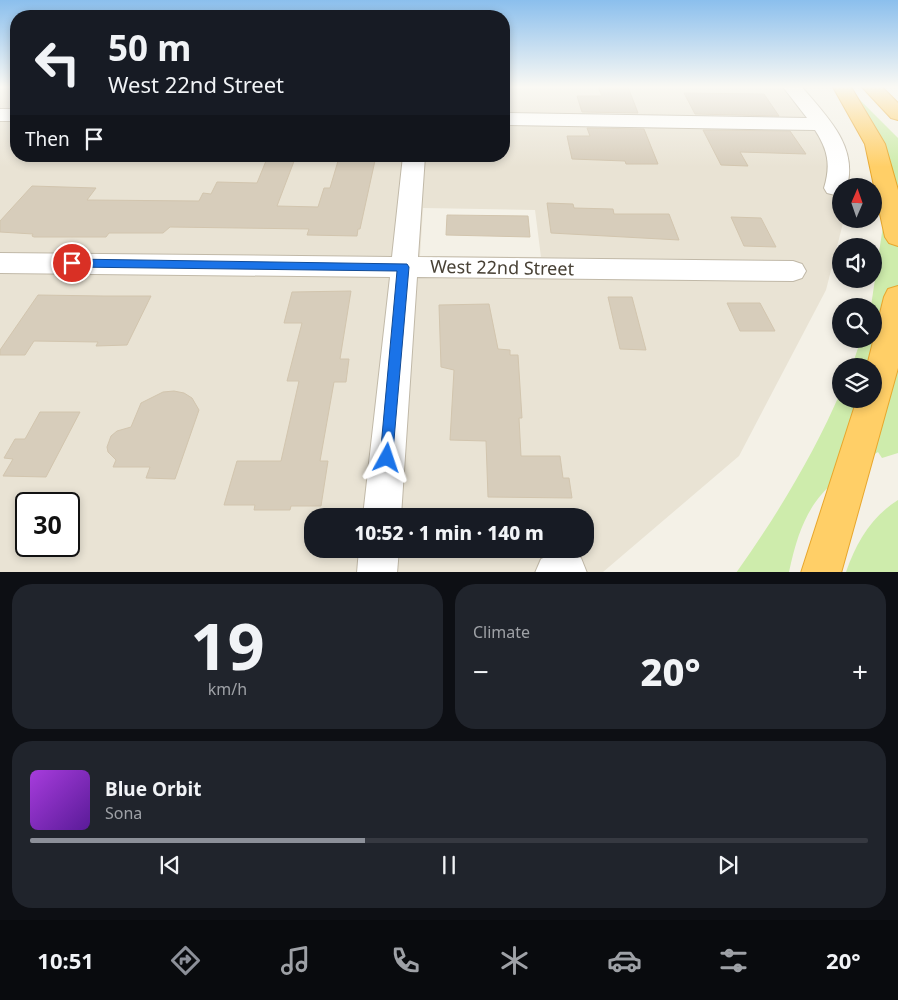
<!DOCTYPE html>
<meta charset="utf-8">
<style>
body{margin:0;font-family:"Noto Sans",sans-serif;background:#20242c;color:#f1f3f6;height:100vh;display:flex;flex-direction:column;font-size:19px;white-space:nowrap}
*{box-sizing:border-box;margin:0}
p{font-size:16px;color:#9ea1a6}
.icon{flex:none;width:28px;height:28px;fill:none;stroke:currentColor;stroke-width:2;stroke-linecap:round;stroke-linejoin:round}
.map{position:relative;height:572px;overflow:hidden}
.panel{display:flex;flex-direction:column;gap:12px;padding:12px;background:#0d0f14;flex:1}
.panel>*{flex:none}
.hud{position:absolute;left:10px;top:10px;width:500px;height:152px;border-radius:20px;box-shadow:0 2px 8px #0003;background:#171b24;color:#f1f3f6;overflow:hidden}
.needle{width:32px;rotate:2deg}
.fabs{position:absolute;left:832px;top:178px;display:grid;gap:10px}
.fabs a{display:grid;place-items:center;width:50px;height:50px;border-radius:50%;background:#171b24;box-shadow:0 2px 8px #0003;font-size:25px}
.speed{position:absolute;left:15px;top:492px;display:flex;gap:10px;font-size:25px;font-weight:700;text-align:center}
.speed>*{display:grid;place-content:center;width:65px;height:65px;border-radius:50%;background:#171b24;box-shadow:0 2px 8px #0003;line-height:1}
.speed .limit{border:2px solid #111;border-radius:8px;background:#fff;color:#111}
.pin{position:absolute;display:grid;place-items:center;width:42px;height:42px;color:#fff;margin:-21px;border:2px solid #fff;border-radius:50%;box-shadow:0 1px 5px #0007}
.me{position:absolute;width:55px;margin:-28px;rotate:5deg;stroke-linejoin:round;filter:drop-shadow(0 0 4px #0008)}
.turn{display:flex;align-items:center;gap:18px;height:105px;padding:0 15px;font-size:22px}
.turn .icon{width:65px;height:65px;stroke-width:2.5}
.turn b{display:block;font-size:35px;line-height:42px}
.then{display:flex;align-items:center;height:48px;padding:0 15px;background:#0003;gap:10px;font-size:19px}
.big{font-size:38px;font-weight:800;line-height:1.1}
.panel .tile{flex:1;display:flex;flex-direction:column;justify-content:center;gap:8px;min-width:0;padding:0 18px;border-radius:20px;background:#20242c}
.panel .dial{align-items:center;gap:0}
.dial b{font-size:65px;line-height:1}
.song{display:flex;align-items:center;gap:15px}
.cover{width:60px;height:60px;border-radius:8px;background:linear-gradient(135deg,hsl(280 70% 55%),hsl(270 70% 35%))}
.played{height:5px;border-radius:2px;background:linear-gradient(90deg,#8c9099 40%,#363941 40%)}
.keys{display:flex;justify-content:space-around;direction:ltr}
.heat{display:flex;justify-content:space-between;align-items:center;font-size:28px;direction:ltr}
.panel .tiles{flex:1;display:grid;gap:12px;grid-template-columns:1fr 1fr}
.tile:last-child{grid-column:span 2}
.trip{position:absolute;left:304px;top:508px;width:290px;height:50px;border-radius:20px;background:#171b24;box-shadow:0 2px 8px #0003;font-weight:800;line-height:50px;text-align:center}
.tabs{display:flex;height:80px;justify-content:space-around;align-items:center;background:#090b0e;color:#9ea1a6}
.tabs .icon{width:35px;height:35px}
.tabs .selected{color:#8c9099}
.tabs b{font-size:22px;color:#f1f3f6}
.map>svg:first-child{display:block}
.residential{fill:#e9e3d4;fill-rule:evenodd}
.green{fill:#ceecac}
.building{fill:#d7cdbb;stroke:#d2c5ae}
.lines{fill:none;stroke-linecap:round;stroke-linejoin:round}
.minor-casing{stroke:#c1b9a8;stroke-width:2}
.highway-casing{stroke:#e8a72d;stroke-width:2}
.minor{fill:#fff;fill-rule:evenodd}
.highway{fill:#ffcf67;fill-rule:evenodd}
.route{fill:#1a73e8;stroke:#114b97}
.labels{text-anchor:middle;stroke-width:4.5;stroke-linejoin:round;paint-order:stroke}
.street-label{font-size:18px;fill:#484135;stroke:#fff}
</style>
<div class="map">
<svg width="898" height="573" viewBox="0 0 898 573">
<rect width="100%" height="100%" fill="#f4f1e7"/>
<path class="residential" d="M0 87H16V156H504V87H796L827 124 848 158 851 186H841V219H844L826 290 739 456 603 572H0ZM423 208 535 210 541 257 420 256ZM26 504H69V546H26ZM312 516H585V549H312Z"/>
<g class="green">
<path d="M855 95 898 138V453L882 458 878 452C821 485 803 506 789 572L736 573C776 517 814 454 841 391V399H874V366H852L861 339H874V306H871L883 226 882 198Z"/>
<path d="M898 500V572H846C856 543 871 517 898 500Z"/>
</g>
<g class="building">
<polygon points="598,87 628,87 638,113 582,112 577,96 602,96"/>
<polygon points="684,93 764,94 779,116 695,114"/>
<polygon points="587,128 644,129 658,164 626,164 625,161 572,159 567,136 590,136"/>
<polygon points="703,130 790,131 806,154 740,152 748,166 721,165"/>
<polygon points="268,156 296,156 277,206 318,207 324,188 330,188 338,161 351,161 352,156 376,156 360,229 358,229 357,236 307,235 309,229 170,227 163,233 109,233 106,237 34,237 32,236 33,234 0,232 0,221 32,186 96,188 87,200 199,201 203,193 211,194 217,182 257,183"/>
<polygon points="547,203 573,204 574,208 613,209 614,214 669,214 679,240 551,233"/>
<polygon points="447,215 528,216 530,237 446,235"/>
<polygon points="731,217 761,218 776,247 744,246"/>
<polygon points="351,291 340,359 349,359 346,382 334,382 320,461 328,461 321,506 291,506 290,510 254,510 255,505 224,505 237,461 281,461 299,381 287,381 302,323 284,323 292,292"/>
<polygon points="38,295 103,296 151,296 127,345 96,346 98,342 34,341 25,355 0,355 0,350"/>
<polygon points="608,297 632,297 646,350 620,349"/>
<polygon points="727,303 760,303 775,331 740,331"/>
<polygon points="489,304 498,349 510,350 510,355 518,355 522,418 519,418 521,456 560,456 563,478 569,478 572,498 488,497 486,441 450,440 454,370 441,367 439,305"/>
<polygon points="174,391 184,393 192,398 199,410 175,479 146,478 150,467 113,467 116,460 108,452 107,447 111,436 117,431 131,427 141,403 163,392"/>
<polygon points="40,412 80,412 46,477 3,476 13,459 4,458 15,439 25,439"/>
</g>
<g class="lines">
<g class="minor-casing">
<g id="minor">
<path d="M783 87H802C826 116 858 145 847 186H841V194L835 195 827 193 824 188C831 165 828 150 815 130L504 125V113L807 118Z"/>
<rect x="0" y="109" width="16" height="12"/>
<polygon points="403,156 425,156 418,257 793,261 802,264 806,271 802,278 793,281 417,277 401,516 363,516 390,277 0,273 0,253 392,257"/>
<polygon points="359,549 399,549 397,573 357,573"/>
<polygon points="567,552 581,558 587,573 535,573 541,559 555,553"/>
</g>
</g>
<g class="highway-casing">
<g id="highway">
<polygon points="833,87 851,87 885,144 898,190 898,246 889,243 885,237 865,144"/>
<polygon points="862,87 882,87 898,103 898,120 891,118"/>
<polygon points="898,286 898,368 841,573 801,573 857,399 874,399 874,366 867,366 884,297 888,289"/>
</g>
</g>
<use href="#minor" class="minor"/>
<use href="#highway" class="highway"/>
</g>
<linearGradient id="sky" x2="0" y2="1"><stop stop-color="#8bbfed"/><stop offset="0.52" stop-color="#faf9f4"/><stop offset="1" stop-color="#faf9f4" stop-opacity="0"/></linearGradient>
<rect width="898" height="167" fill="url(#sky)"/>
<polygon class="route" points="72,259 407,264 409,267 392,463 387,465 382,463 380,458 397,271 72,267 67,263"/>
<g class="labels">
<g class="street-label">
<text transform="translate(502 268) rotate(1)" y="6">West 22nd Street</text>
</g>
</g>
</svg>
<div class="fabs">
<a><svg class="needle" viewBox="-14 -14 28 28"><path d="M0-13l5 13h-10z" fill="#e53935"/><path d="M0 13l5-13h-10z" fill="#9ea1a6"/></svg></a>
<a><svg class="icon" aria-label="sound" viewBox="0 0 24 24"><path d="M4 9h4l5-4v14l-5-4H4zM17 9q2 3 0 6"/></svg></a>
<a><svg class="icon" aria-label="search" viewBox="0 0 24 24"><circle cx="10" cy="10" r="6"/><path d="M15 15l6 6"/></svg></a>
<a><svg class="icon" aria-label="layers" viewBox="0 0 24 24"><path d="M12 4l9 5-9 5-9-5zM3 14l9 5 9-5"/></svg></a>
</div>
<div class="speed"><div class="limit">30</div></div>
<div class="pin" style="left:72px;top:263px;background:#d93025"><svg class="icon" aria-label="arrive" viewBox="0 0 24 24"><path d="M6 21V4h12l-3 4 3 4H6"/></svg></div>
<svg class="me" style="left:387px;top:458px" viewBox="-20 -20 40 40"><path d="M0-17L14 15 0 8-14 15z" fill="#1a73e8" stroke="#fff" stroke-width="4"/></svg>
<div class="trip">10:52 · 1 min · 140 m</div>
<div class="hud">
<div class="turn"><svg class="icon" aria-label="left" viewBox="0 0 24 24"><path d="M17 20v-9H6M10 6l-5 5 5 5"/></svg><div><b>50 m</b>West 22nd Street</div></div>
<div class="then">Then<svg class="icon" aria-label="arrive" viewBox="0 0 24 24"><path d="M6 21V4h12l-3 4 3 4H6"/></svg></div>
</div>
</div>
<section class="panel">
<div class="tiles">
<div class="tile dial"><b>19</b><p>km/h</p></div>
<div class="tile"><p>Climate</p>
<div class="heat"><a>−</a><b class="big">20°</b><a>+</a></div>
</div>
<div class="tile">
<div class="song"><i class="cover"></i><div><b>Blue Orbit</b><p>Sona</p></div></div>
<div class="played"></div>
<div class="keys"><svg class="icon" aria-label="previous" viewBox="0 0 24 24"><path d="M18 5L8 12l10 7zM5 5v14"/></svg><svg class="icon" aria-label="pause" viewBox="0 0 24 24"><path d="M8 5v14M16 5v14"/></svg><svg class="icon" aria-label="next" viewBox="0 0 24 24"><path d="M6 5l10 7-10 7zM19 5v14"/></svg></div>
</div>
</div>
</section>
<nav class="tabs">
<b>10:51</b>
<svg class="icon selected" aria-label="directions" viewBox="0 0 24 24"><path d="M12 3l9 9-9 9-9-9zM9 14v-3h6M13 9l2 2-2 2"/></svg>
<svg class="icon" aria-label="music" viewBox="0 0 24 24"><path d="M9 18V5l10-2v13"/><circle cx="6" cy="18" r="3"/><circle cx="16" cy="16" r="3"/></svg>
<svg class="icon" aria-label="phone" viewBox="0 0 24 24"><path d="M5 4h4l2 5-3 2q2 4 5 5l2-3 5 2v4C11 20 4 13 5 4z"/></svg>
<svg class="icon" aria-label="climate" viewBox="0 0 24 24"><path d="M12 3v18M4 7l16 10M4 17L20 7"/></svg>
<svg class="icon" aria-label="car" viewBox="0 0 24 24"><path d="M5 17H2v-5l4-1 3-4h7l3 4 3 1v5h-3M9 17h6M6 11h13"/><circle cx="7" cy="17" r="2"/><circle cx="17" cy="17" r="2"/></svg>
<svg class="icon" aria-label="filters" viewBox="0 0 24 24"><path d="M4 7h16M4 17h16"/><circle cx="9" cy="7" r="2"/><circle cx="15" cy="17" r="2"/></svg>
<b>20°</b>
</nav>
